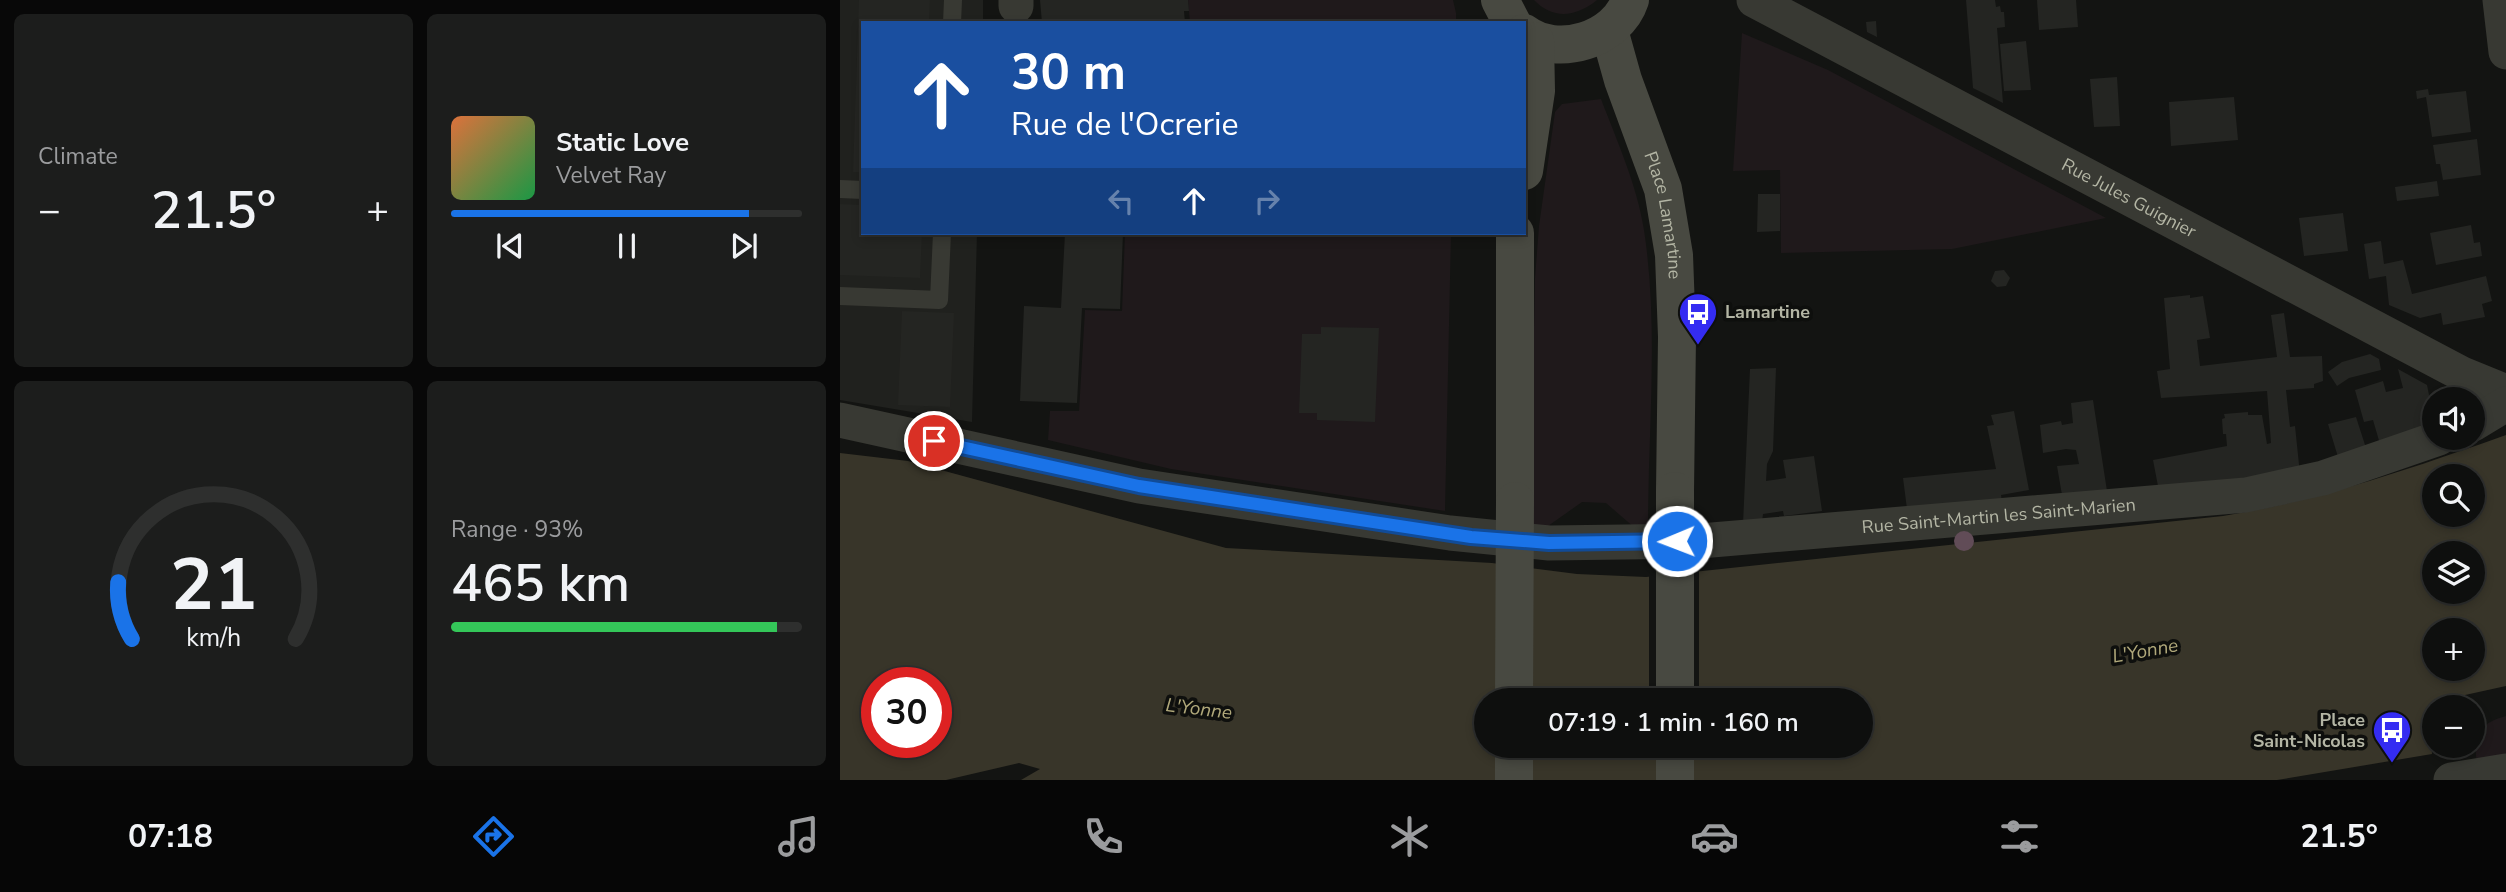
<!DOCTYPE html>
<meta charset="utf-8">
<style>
body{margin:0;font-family:"Nunito Sans",sans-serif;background:#1c1d1c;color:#f1f3f6;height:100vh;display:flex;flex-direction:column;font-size:26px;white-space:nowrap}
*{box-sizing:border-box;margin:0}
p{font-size:23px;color:#9b9c9e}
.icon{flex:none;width:38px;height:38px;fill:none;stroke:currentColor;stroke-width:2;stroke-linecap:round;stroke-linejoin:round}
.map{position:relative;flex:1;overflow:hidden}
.panel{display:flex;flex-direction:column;gap:14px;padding:14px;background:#080808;width:840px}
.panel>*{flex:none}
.guide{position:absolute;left:21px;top:21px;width:665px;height:214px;border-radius:0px;box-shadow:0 4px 10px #0003,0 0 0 2px #2e2f2e;background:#1a4fa0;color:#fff;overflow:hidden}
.fabs{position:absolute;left:1582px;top:387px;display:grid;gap:14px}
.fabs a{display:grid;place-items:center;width:63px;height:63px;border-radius:50%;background:#0e0f0e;box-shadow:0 4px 10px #0003,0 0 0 2px #2e2f2e;font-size:35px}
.speed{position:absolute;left:21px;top:667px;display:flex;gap:14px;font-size:35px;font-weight:700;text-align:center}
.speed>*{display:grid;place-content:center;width:91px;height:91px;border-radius:50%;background:#0e0f0e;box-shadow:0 4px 10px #0003,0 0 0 2px #2e2f2e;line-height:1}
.speed .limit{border:10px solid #d22;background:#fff;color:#111}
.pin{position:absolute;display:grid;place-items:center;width:60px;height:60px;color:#fff;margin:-30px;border:4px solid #fff;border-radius:50%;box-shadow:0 2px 7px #0007}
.me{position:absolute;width:77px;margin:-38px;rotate:269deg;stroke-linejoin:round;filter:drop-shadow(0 0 5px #0008)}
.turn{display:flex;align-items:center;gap:24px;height:147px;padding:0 35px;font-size:32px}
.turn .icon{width:91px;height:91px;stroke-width:2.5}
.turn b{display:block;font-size:49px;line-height:60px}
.lanes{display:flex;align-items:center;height:66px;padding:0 35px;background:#0003;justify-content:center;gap:35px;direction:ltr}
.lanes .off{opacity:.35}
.big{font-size:52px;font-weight:600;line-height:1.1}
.panel .tile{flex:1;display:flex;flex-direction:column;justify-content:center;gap:10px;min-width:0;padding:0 24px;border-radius:10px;background:#1c1d1c}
.panel .dial{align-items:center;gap:0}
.dial svg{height:182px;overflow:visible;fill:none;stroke:#2e2f2e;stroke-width:7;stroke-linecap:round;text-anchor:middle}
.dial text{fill:#f1f3f6;stroke:none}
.song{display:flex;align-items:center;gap:21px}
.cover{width:84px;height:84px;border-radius:10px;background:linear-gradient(135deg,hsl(20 70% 55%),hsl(140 70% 35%))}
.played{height:7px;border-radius:4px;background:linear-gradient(90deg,#1a73e8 85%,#2e2f2e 85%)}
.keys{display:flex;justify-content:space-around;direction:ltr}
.heat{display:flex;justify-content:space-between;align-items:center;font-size:38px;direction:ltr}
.charge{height:10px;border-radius:5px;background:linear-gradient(90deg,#34c759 93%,#2e2f2e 0)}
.panel .tiles{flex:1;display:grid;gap:14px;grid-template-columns:repeat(2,1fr)}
.trip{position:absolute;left:634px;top:688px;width:399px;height:70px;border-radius:35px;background:#0e0f0e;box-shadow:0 4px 10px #0003,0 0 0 2px #2e2f2e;font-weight:600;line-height:70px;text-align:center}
.tabs{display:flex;height:112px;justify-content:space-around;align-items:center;background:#060606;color:#9b9c9e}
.tabs .icon{width:49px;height:49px}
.tabs .current{color:#1a73e8}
.tabs b{font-size:32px;color:#f1f3f6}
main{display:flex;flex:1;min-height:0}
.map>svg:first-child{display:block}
.built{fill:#20211e}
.green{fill:#1f191b}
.water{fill:#383529;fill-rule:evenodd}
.pier{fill:#131412}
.building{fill:#242522}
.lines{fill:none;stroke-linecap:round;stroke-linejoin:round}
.service{stroke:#383933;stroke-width:18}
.minor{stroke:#383933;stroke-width:35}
.secondary{stroke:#484941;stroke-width:38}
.secondary-bridge{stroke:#484941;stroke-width:38}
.tree{fill:#614c57}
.route-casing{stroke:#114b97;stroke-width:18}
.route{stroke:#1a73e8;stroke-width:12}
.labels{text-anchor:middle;stroke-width:7;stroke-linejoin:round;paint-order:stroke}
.street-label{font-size:18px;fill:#b3b5a4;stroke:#0e0f0d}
.poi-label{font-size:18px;font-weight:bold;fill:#b3b5a4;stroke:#0e0f0d;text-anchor:start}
.water-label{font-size:19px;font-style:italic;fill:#b0a87a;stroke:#0e0f0d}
</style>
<main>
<section class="panel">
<div class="tiles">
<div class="tile"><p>Climate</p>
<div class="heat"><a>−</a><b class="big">21.5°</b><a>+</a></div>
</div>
<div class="tile">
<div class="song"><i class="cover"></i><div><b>Static Love</b><p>Velvet Ray</p></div></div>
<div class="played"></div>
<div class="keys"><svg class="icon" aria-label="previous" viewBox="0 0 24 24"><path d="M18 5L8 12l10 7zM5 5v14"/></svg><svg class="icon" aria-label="pause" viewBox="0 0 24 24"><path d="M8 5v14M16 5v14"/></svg><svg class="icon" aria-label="next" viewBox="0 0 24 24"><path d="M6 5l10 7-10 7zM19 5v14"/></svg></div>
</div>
<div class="tile dial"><svg viewBox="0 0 100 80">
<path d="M14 69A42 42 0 1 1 86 69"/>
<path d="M14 69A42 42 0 0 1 8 44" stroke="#1a73e8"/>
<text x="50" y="56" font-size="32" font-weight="700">21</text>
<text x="50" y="72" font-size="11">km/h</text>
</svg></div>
<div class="tile"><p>Range · 93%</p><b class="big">465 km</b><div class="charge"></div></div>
</div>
</section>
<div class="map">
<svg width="1666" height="780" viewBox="0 0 1666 780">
<rect width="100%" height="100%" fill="#131412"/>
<polygon class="built" points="0,0 143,0 143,23 23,23 23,233 137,233 132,422 0,400"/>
<g class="green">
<polygon points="348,0 613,0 616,13 616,23 350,23"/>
<path d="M694 0H757C736 17 713 20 694 0Z"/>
<polygon points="902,33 988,70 1266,218 1112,249 941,253 940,170 893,171"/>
<path d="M761 99C777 141 797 185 804 230 819 328 808 429 808 528H795L766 503 742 502 708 526H690L695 278 699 226 715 112 722 104Z"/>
<polygon points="285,233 611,233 605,511 331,469 208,440 210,411 239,411 245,310 282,311"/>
<path d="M1666 716V759L1637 764C1633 737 1638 723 1666 716Z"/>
</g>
<path class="water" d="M1666 435V686L1625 695 1606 707H1594C1594 725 1590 735 1592 754L1437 780H181L200 769 179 763 106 780H0V453L68 461 386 548 652 563 737 574 806 577 1383 516C1480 500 1573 468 1666 435ZM1594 476H1633V514H1594ZM1594 553H1633V592H1594ZM1594 630H1633V668H1594ZM37 682H96V742H37ZM646 700H1020V746H646Z"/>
<polygon class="pier" points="859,568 859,700 809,700 809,573"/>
<g class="building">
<polygon points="19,0 90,0 89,23 23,23 23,172 13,172"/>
<polygon points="200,0 348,0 349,11 344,11 345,23 202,23"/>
<polygon points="1126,0 1155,0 1156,7 1160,6 1161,12 1164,12 1165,27 1157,28 1163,103 1133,88"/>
<polygon points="1197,0 1236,0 1238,27 1199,30"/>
<polygon points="1036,21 1037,37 1027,32 1026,22"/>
<polygon points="1186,41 1191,90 1164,91 1160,44"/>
<polygon points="1277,77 1280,126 1254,127 1250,79"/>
<polygon points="1588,89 1589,95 1626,91 1631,132 1592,137 1586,97 1577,99 1576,91"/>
<polygon points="1394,97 1398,140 1331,146 1329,102"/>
<polygon points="1637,139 1641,175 1603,180 1600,164 1596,164 1593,145"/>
<polygon points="1597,181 1599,196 1557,201 1555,187"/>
<polygon points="918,194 940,194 940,231 917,232"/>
<polygon points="0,204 23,205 23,233 82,233 80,278 0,275"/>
<polygon points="1503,213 1508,251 1464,256 1459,218"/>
<polygon points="1631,225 1634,243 1640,242 1642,256 1596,265 1590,233"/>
<polygon points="225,233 283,233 280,309 242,308 237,403 180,401 184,306 221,308"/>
<polygon points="1541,241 1544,264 1563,260 1572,294 1646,276 1652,301 1642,304 1645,317 1603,325 1601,313 1580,318 1549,305 1546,276 1529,279 1524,244"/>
<polygon points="1164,270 1170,278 1166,286 1157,287 1151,281 1155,271"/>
<polygon points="1350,295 1350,298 1363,296 1370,338 1357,340 1360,366 1437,357 1431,315 1444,313 1450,357 1482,356 1483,381 1474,384 1474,388 1446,390 1450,427 1455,426 1460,474 1318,486 1313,460 1387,446 1386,434 1383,434 1382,419 1385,418 1384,414 1408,412 1408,415 1422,415 1427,444 1431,443 1427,391 1321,398 1317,371 1330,369 1324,298"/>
<polygon points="62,311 114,313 110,407 58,405"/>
<polygon points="481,327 539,328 535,422 477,420 477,413 459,413 462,334 481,334"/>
<polygon points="1530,354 1539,359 1541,370 1509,378 1497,386 1488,372 1502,362"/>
<polygon points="936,368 933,451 927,464 926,481 946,478 943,460 974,456 982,511 944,516 943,511 923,514 922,522 903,524 910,369"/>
<polygon points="1558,369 1587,385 1592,410 1594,409 1594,426 1540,444 1533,420 1524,422 1515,390 1543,381 1546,392 1563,388"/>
<polygon points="1253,400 1267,491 1222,495 1217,466 1239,464 1236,450 1226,449 1203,453 1200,425 1221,421 1222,425 1233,423 1231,403"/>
<polygon points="1174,411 1189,490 1161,495 1162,501 1067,509 1063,478 1156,469 1147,426 1154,425 1151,415"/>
<polygon points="1516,417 1526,448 1498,457 1488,424"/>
</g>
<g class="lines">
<g class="service">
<polyline points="112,23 113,0"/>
<polyline points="0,189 23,190"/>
<polyline points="0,296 99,300 102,233"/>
</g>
<g class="minor">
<path id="s1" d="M914 0 1622 374 1666 392"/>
<polyline points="1660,0 1666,52"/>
<polyline points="176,6 176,0"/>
<path id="s2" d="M0 420 299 486 610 533 709 543 860 541 1406 495 1483 478 1599 438"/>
<polyline points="1633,424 1666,404"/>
<polyline points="1611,780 1666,771"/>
</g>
<g class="secondary">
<polyline points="660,0 672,23"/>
<path id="s3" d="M769 30 783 80 823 189 834 255 837 337 835 491"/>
<path d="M684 33C717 58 777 40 790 0"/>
<polyline points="684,171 696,91 695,41"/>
<polyline points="675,501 675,233"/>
<polyline points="674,780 674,746"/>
<polyline points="835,780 835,746"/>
</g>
<g class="secondary-bridge">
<polyline points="674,700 675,501"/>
<polyline points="835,700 835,491"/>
</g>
</g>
<circle class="tree" cx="1124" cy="541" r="10"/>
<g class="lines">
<g class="route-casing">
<polyline id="route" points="94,441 299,486 631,537 709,543 837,541"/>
</g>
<use href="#route" class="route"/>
</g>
<defs>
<g id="bus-pin" transform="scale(2.0125)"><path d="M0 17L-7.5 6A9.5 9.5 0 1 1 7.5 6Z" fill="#342cf2" stroke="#0e0f0d"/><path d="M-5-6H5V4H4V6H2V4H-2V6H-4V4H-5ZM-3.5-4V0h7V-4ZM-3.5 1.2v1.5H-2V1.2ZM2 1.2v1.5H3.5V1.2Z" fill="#fff"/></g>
</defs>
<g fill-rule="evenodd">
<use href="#bus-pin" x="858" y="312"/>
<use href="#bus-pin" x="1552" y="730"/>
</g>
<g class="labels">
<g class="street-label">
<text dy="6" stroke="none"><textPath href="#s1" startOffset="424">Rue Jules Guignier</textPath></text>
<text dy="6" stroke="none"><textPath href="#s3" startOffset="194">Place Lamartine</textPath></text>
<text dy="6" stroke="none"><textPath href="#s2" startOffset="1171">Rue Saint-Martin les Saint-Marien</textPath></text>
</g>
<g class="poi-label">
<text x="885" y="318">Lamartine</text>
<text x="1525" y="726" text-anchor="end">Place<tspan x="1525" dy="21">Saint-Nicolas</tspan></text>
</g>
<g class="water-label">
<text transform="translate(1305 650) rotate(-10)" y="7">L'Yonne</text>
<text transform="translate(359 708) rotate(7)" y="7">L'Yonne</text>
</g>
</g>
</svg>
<div class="fabs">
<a><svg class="icon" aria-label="sound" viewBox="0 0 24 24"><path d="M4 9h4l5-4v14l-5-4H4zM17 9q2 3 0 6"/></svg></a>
<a><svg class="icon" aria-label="search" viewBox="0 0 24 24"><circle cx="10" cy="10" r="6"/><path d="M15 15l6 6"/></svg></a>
<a><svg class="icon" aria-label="layers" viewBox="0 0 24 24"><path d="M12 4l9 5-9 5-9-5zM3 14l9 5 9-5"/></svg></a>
<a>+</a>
<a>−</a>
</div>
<div class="speed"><div class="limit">30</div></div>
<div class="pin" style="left:94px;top:441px;background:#d93025"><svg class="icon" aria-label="arrive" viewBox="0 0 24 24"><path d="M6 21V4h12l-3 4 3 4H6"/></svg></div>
<svg class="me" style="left:837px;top:541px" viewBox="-20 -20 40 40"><circle r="17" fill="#1a73e8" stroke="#fff" stroke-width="3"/><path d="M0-11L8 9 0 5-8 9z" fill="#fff"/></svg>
<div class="trip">07:19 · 1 min · 160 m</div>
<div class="guide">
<div class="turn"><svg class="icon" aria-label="ahead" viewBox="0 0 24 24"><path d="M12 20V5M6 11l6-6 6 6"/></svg><div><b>30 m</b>Rue de l'Ocrerie</div></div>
<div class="lanes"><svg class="icon off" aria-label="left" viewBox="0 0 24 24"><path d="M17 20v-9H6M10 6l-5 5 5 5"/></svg><svg class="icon" aria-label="ahead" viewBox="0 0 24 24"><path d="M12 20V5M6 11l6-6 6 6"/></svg><svg class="icon off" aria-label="right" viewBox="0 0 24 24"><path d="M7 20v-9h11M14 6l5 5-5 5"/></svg></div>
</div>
</div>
</main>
<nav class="tabs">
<b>07:18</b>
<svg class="icon current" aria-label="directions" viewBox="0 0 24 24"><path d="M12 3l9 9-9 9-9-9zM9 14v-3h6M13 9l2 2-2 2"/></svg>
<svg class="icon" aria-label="music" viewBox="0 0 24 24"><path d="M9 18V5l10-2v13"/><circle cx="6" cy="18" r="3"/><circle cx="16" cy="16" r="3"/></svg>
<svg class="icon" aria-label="phone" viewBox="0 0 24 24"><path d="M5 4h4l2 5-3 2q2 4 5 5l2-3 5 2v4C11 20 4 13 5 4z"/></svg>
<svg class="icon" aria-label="climate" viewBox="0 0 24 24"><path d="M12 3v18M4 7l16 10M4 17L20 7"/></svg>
<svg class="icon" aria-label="car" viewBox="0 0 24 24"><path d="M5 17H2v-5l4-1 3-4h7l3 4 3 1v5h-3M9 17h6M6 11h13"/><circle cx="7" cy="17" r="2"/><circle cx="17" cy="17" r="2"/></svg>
<svg class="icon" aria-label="filters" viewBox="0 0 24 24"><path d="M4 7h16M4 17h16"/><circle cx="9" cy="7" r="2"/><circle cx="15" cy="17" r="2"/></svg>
<b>21.5°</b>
</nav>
